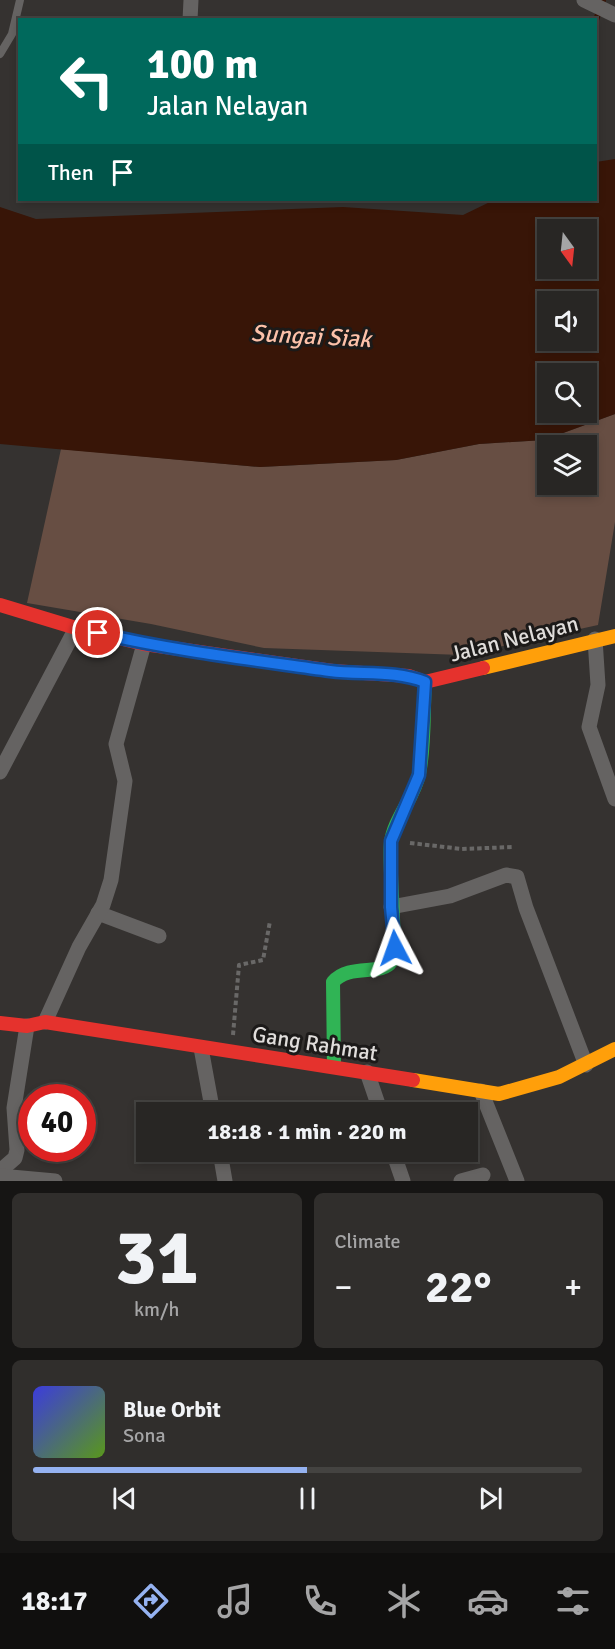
<!DOCTYPE html>
<meta charset="utf-8">
<style>
body{margin:0;font-family:Signika,sans-serif;background:#302e2c;color:#f1f3f6;height:100vh;display:flex;flex-direction:column;font-size:22px;white-space:nowrap}
*{box-sizing:border-box;margin:0}
p{font-size:20px;color:#a5a5a6}
.icon{flex:none;width:33px;height:33px;fill:none;stroke:currentColor;stroke-width:2;stroke-linecap:round;stroke-linejoin:round}
.map{position:relative;height:1181px;overflow:hidden}
.side{display:flex;flex-direction:column;gap:12px;padding:12px;background:#161514;flex:1}
.side>*{flex:none}
.guide{position:absolute;left:18px;top:18px;width:579px;height:183px;border-radius:0px;box-shadow:0 3px 9px #0003,0 0 0 2px #444341;background:#00695c;color:#fff;overflow:hidden}
.needle{width:39px;rotate:165deg}
.controls{position:absolute;left:537px;top:219px;display:grid;gap:12px}
.controls a{display:grid;place-items:center;width:60px;height:60px;border-radius:0px;background:#282624;box-shadow:0 3px 9px #0003,0 0 0 2px #444341;font-size:30px}
.speed{position:absolute;left:18px;top:1084px;display:flex;gap:12px;font-size:30px;font-weight:700;text-align:center}
.speed>*{display:grid;place-content:center;width:78px;height:78px;border-radius:50%;background:#282624;box-shadow:0 3px 9px #0003,0 0 0 2px #444341;line-height:1}
.speed .limit{border:9px solid #d22;background:#fff;color:#111}
.pin{position:absolute;display:grid;place-items:center;width:51px;height:51px;color:#fff;margin:-26px;border:3px solid #fff;border-radius:50%;box-shadow:0 2px 6px #0007}
.me{position:absolute;width:66px;margin:-33px;rotate:356deg;stroke-linejoin:round;filter:drop-shadow(0 0 4px #0008)}
.turn{display:flex;align-items:center;gap:21px;height:126px;padding:0 30px;font-size:27px}
.turn .icon{width:78px;height:78px;stroke-width:2.5}
.turn b{display:block;font-size:42px;line-height:51px}
.then{display:flex;align-items:center;height:57px;padding:0 30px;background:#0003;gap:12px;font-size:22px}
.big{font-size:45px;font-weight:700;line-height:1.1}
.side .card{flex:1;display:flex;flex-direction:column;justify-content:center;gap:9px;min-width:0;padding:0 21px;border-radius:9px;background:#302e2c}
.side .dial{align-items:center;gap:0}
.dial b{font-size:78px;line-height:1}
.song{display:flex;align-items:center;gap:18px}
.cover{width:72px;height:72px;border-radius:9px;background:linear-gradient(135deg,hsl(240 70% 55%),hsl(90 70% 35%))}
.played{height:6px;border-radius:3px;background:linear-gradient(90deg,#95b2f1 50%,#444341 50%)}
.keys{display:flex;justify-content:space-around;direction:ltr}
.heat{display:flex;justify-content:space-between;align-items:center;font-size:33px;direction:ltr}
.side .tiles{flex:1;display:grid;gap:12px;grid-template-columns:1fr 1fr}
.card:last-child{grid-column:span 2}
.trip{position:absolute;left:136px;top:1102px;width:342px;height:60px;border-radius:0px;background:#282624;box-shadow:0 3px 9px #0003,0 0 0 2px #444341;font-weight:700;line-height:60px;text-align:center}
.menu{display:flex;height:96px;justify-content:space-around;align-items:center;background:#100f0e;color:#a5a5a6}
.menu .icon{width:42px;height:42px}
.menu .selected{color:#95b2f1}
.menu b{font-size:27px;color:#f1f3f6}
.map>svg:first-child{display:block}
.green{fill:#674e43;fill-rule:evenodd}
.water{fill:#381507;fill-rule:evenodd}
.lines{fill:none;stroke-linecap:round;stroke-linejoin:round}
.stream{stroke:#381507;stroke-width:6}
.path{stroke:#696867;stroke-width:4;stroke-dasharray:4.5 3;stroke-linecap:butt}
.lane{stroke:#656362;stroke-width:8}
.street{stroke:#656362;stroke-width:15}
.fast{stroke:#30b455;stroke-width:14}
.slow{stroke:#ff9f0a;stroke-width:14}
.jam{stroke:#e5322d;stroke-width:14}
.route-casing{stroke:#114b97;stroke-width:15}
.route{stroke:#1a73e8;stroke-width:10}
.labels{text-anchor:middle;stroke-width:6;stroke-linejoin:round;paint-order:stroke}
.street-label{font-size:22px;fill:#e0dddb;stroke:#1c1a19}
.water-label{font-size:24px;font-style:italic;fill:#fdc1a9;stroke:#1c1a19}
</style>
<div class="map">
<svg width="615" height="1181" viewBox="0 0 615 1181">
<rect width="100%" height="100%" fill="#353230"/>
<path class="green" d="M615 414V522L598 625 462 655 264 648 151 624 27 603 61 449 260 467 396 460 479 444 544 440ZM548 446H586V484H548Z"/>
<path class="water" d="M615 159V414L544 440 479 444 396 460 260 467 0 444V207L36 219 343 207 463 215 494 200H596V162ZM548 230H586V268H548ZM548 302H586V340H548ZM548 374H586V412H548Z"/>
<g class="lines">
<polyline class="stream" points="596,20 603,0"/>
<g class="path">
<polyline points="410,843 462,849 513,847"/>
<polyline points="233,1035 239,965 263,960 270,921"/>
</g>
<polyline class="lane" points="0,54 12,34 20,0"/>
<g class="street">
<polyline points="584,0 615,15"/>
<polyline points="190,20 191,0"/>
<polyline points="595,639 598,685 589,727 615,799"/>
<polyline points="0,772 76,628"/>
<polyline points="391,907 450,896 506,875 517,877 526,908 586,1065"/>
<polyline points="98,913 159,936"/>
<polyline points="45,1022 79,947 103,905 111,880 125,781 116,744 144,644"/>
<polyline points="201,1048 213,1113"/>
<polyline points="367,1072 381,1113"/>
<polyline points="481,1091 517,1181"/>
<polyline points="220,1152 225,1181"/>
<polyline points="393,1152 403,1181"/>
<polyline points="0,1171 15,1158 17,1150 14,1108 27,1026"/>
<polyline points="0,1176 55,1181"/>
<polyline points="461,1181 483,1175"/>
</g>
<path class="fast" d="M334 1067 333 982C349 963 382 976 391 962 398 951 388 864 391 842 394 819 414 798 419 774 425 745 423 712 425 682"/>
<g class="slow">
<polyline points="483,668 615,636"/>
<polyline points="413,1080 499,1094 559,1077 615,1049"/>
</g>
<g class="jam">
<polyline points="0,605 76,628 144,644 333,671 409,676 425,682 483,668"/>
<polyline points="0,1023 27,1026 45,1022 413,1080"/>
</g>
</g>
<g class="lines">
<g class="route-casing">
<path id="route" d="M98 633C174 651 253 660 330 671 362 675 395 670 425 682L419 775 391 841V907L395 948"/>
</g>
<use href="#route" class="route"/>
</g>
<g class="labels">
<g class="street-label">
<text transform="translate(514 638) rotate(-14)" y="8">Jalan Nelayan</text>
<text transform="translate(315 1043) rotate(9)" y="8">Gang Rahmat</text>
</g>
<g class="water-label">
<text transform="translate(311 336) rotate(3)" y="8">Sungai Siak</text>
</g>
</g>
</svg>
<div class="controls">
<a><svg class="needle" viewBox="-14 -14 28 28"><path d="M0-13l5 13h-10z" fill="#e53935"/><path d="M0 13l5-13h-10z" fill="#a5a5a6"/></svg></a>
<a><svg class="icon" aria-label="sound" viewBox="0 0 24 24"><path d="M4 9h4l5-4v14l-5-4H4zM17 9q2 3 0 6"/></svg></a>
<a><svg class="icon" aria-label="search" viewBox="0 0 24 24"><circle cx="10" cy="10" r="6"/><path d="M15 15l6 6"/></svg></a>
<a><svg class="icon" aria-label="layers" viewBox="0 0 24 24"><path d="M12 4l9 5-9 5-9-5zM3 14l9 5 9-5"/></svg></a>
</div>
<div class="speed"><div class="limit">40</div></div>
<div class="pin" style="left:98px;top:633px;background:#d93025"><svg class="icon" aria-label="arrive" viewBox="0 0 24 24"><path d="M6 21V4h12l-3 4 3 4H6"/></svg></div>
<svg class="me" style="left:395px;top:948px" viewBox="-20 -20 40 40"><path d="M0-17L14 15 0 8-14 15z" fill="#1a73e8" stroke="#fff" stroke-width="4"/></svg>
<div class="trip">18:18 · 1 min · 220 m</div>
<div class="guide">
<div class="turn"><svg class="icon" aria-label="left" viewBox="0 0 24 24"><path d="M17 20v-9H6M10 6l-5 5 5 5"/></svg><div><b>100 m</b>Jalan Nelayan</div></div>
<div class="then">Then<svg class="icon" aria-label="arrive" viewBox="0 0 24 24"><path d="M6 21V4h12l-3 4 3 4H6"/></svg></div>
</div>
</div>
<section class="side">
<div class="tiles">
<div class="card dial"><b>31</b><p>km/h</p></div>
<div class="card"><p>Climate</p>
<div class="heat"><a>−</a><b class="big">22°</b><a>+</a></div>
</div>
<div class="card">
<div class="song"><i class="cover"></i><div><b>Blue Orbit</b><p>Sona</p></div></div>
<div class="played"></div>
<div class="keys"><svg class="icon" aria-label="previous" viewBox="0 0 24 24"><path d="M18 5L8 12l10 7zM5 5v14"/></svg><svg class="icon" aria-label="pause" viewBox="0 0 24 24"><path d="M8 5v14M16 5v14"/></svg><svg class="icon" aria-label="next" viewBox="0 0 24 24"><path d="M6 5l10 7-10 7zM19 5v14"/></svg></div>
</div>
</div>
</section>
<nav class="menu">
<b>18:17</b>
<svg class="icon selected" aria-label="directions" viewBox="0 0 24 24"><path d="M12 3l9 9-9 9-9-9zM9 14v-3h6M13 9l2 2-2 2"/></svg>
<svg class="icon" aria-label="music" viewBox="0 0 24 24"><path d="M9 18V5l10-2v13"/><circle cx="6" cy="18" r="3"/><circle cx="16" cy="16" r="3"/></svg>
<svg class="icon" aria-label="phone" viewBox="0 0 24 24"><path d="M5 4h4l2 5-3 2q2 4 5 5l2-3 5 2v4C11 20 4 13 5 4z"/></svg>
<svg class="icon" aria-label="climate" viewBox="0 0 24 24"><path d="M12 3v18M4 7l16 10M4 17L20 7"/></svg>
<svg class="icon" aria-label="car" viewBox="0 0 24 24"><path d="M5 17H2v-5l4-1 3-4h7l3 4 3 1v5h-3M9 17h6M6 11h13"/><circle cx="7" cy="17" r="2"/><circle cx="17" cy="17" r="2"/></svg>
<svg class="icon" aria-label="filters" viewBox="0 0 24 24"><path d="M4 7h16M4 17h16"/><circle cx="9" cy="7" r="2"/><circle cx="15" cy="17" r="2"/></svg>
</nav>
